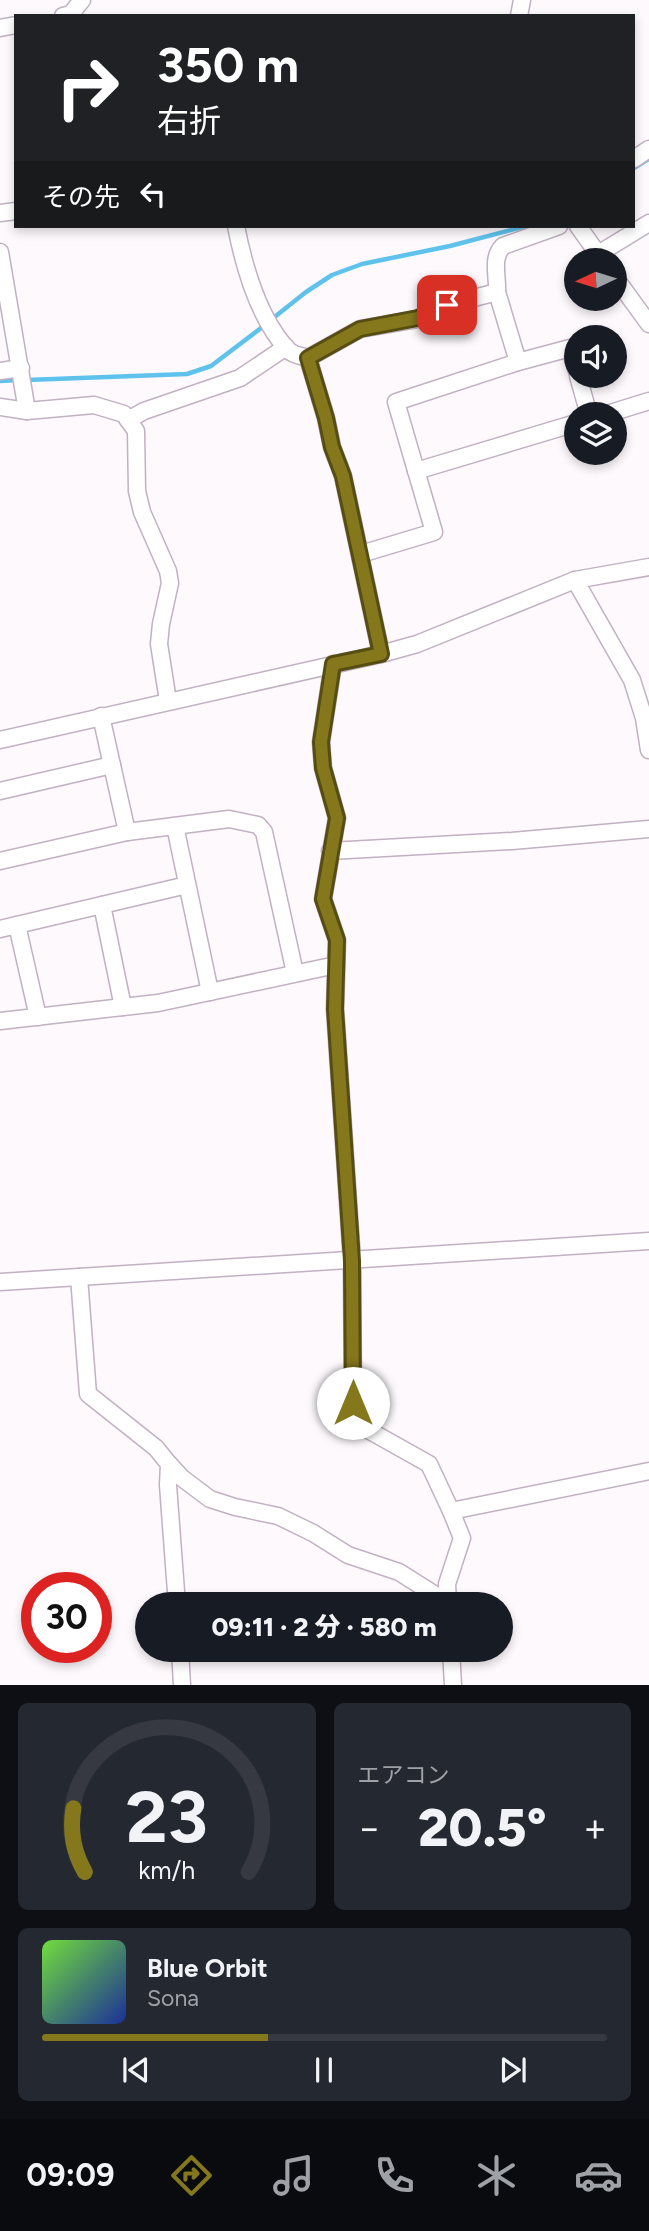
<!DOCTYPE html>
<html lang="ja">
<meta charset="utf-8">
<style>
body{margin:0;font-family:Figtree,"Noto Sans JP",sans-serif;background:#242831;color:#f1f3f6;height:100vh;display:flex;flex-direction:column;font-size:26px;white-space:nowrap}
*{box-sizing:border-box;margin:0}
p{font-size:23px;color:#9ea1a6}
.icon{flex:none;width:38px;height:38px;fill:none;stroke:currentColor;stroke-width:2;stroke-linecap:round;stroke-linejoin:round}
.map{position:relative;height:1685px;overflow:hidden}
.drawer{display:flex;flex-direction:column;gap:18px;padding:18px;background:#0d0f14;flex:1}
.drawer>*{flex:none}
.top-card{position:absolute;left:14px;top:14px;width:621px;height:214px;border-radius:0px;box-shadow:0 4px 10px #0003;background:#202124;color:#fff;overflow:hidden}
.needle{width:46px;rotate:266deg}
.controls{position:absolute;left:564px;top:248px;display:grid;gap:14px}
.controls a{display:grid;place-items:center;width:63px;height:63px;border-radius:50%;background:#171b24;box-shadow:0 4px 10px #0003;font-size:35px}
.speed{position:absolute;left:21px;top:1572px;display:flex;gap:14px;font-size:35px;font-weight:700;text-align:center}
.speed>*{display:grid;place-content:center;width:91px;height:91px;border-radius:50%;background:#171b24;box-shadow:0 4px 10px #0003;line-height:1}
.speed .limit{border:10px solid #d22;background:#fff;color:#111}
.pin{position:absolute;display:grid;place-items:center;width:60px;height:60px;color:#fff;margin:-30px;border-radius:14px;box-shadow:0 4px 10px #0006}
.me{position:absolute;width:77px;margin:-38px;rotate:0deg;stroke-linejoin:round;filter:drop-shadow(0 0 5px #0008)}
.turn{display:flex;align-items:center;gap:24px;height:147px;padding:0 28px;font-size:32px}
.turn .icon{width:91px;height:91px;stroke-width:2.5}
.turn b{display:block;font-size:49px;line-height:60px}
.then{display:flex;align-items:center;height:66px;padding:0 28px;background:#0003;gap:14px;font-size:26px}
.big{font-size:52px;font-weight:800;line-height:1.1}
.drawer .card{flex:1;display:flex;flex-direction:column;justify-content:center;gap:10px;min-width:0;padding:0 24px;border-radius:10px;background:#242831}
.drawer .dial{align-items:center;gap:0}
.dial svg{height:182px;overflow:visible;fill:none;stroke:#363941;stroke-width:7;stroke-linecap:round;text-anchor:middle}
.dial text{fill:#f1f3f6;stroke:none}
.song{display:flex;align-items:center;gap:21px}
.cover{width:84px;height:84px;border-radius:10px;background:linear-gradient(135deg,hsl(100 70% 55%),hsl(230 70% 35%))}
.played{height:7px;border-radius:4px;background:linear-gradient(90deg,#85771c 40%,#363941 40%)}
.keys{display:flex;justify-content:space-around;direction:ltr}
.heat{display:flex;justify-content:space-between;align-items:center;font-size:38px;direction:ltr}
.drawer .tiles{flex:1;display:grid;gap:18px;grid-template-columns:1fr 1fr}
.card:last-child{grid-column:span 2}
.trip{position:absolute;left:135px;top:1592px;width:378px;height:70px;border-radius:35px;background:#171b24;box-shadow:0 4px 10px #0003;font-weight:800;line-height:70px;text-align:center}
.tab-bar{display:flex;height:112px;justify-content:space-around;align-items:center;background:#090b0e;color:#9ea1a6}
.tab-bar .icon{width:49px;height:49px}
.tab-bar .on{color:#85771c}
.tab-bar b{font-size:32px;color:#f1f3f6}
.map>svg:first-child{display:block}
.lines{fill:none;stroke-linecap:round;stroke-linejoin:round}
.stream{stroke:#5fc2ec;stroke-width:4.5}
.minor-casing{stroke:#c1b1c2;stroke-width:19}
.minor{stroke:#fff;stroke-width:16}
.route-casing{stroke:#564d12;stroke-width:18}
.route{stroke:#85771c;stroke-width:12}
</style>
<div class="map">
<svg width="649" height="1685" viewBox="0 0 649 1685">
<rect width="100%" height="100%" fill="#fdf9fd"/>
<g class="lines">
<g class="stream">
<polyline points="634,168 649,159"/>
<polyline points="272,319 306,292 332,275 362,264 450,246 526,226"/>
<polyline points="27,380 187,374 211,366 265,325"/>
<polyline points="0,381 18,380"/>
</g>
<g class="minor-casing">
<g id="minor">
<polyline points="63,16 71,14 82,0"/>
<polyline points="519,16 522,0"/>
<polyline points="0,28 16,25"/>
<polyline points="634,159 649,149"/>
<polyline points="0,213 16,211"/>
<path d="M236 226C244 267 259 319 288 350 293 355 301 356 308 358L360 329 418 319 447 305 497 292C498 276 491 258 503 246L559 226"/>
<polyline points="578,226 603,261"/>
<polyline points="0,252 27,411"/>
<polyline points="598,254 649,223"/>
<polyline points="614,276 649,324"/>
<polyline points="308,358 326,418 332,447 343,476 381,654"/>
<polyline points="518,362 570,348 576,369"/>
<polyline points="0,371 21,368"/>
<polyline points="578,376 589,415"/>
<polyline points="0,407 27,411 94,405 124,414 136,431 137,491 142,512 168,571 170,583 161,624 159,644 168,701"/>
<polyline points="604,415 649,401"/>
<polyline points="128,420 144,411 240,378 286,347"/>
<polyline points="416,471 576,423"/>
<polyline points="361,554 434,532 396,402 518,362 497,292"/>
<polyline points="575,580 632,680 644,718 649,750"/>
<polyline points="333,664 321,742 323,768 337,818 323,899 337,940 335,1009 352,1261 353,1403 370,1431 429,1464 451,1511 462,1538 447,1584 448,1605"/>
<polyline points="101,716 127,832"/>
<polyline points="0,740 381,654 417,644 575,580 649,567"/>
<polyline points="0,791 112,765"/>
<polyline points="175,826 210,992"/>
<polyline points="330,851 512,841 649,829"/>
<polyline points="0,861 127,832 229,819 258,825 264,832 295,973"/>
<polyline points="102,905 123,1007"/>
<polyline points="17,925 38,1017"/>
<polyline points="0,929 187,885"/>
<polyline points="0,1021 158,1003 336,965"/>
<polyline points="79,1277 88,1394 156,1448 169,1464 168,1485 177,1605"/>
<polyline points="0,1282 649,1241"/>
<polyline points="169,1464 182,1478 210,1499 235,1507 278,1516 313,1533 348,1555 399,1572 448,1603"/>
<polyline points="451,1511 649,1471"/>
<polyline points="180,1650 182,1685"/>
<polyline points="451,1650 453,1685"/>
</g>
</g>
<use href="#minor" class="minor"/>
</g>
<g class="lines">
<g class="route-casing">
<polyline id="route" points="353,1403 352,1261 335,1009 337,940 323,899 337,818 323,768 321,742 333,664 381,654 343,476 332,447 326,418 308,358 360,329 418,318 447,305"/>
</g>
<use href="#route" class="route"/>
</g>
</svg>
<div class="controls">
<a><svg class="needle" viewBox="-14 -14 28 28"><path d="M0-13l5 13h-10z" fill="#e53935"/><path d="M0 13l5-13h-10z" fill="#9ea1a6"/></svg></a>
<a><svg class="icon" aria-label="sound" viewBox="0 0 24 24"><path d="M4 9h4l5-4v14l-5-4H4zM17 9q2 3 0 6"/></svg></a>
<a><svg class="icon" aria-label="layers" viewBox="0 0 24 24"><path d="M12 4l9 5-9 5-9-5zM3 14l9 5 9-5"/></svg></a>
</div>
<div class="speed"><div class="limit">30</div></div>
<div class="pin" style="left:447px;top:305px;background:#d93025"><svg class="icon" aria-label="arrive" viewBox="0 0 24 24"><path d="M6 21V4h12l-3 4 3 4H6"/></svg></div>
<svg class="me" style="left:353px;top:1403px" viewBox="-20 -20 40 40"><circle r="19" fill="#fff"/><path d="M0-13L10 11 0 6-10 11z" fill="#85771c"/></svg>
<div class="trip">09:11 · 2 分 · 580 m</div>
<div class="top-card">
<div class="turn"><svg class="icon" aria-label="right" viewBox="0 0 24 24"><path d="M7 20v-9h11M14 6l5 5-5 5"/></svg><div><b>350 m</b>右折</div></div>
<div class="then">その先<svg class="icon" aria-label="left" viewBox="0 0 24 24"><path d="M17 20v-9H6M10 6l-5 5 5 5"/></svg></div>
</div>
</div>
<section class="drawer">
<div class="tiles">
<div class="card dial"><svg viewBox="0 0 100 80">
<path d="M14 69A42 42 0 1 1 86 69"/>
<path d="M14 69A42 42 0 0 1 9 41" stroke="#85771c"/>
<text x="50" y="56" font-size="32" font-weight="700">23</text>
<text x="50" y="72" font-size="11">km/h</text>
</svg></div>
<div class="card"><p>エアコン</p>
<div class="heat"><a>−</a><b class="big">20.5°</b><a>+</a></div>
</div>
<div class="card">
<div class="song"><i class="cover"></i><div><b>Blue Orbit</b><p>Sona</p></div></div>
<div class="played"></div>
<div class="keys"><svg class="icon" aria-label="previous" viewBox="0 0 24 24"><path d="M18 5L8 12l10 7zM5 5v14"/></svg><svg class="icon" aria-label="pause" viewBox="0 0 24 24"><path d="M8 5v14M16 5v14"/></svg><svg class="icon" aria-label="next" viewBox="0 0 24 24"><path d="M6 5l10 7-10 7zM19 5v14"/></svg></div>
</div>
</div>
</section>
<nav class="tab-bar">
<b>09:09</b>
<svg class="icon on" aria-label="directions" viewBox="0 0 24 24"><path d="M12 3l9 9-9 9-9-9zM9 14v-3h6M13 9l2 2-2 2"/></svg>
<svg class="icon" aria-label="music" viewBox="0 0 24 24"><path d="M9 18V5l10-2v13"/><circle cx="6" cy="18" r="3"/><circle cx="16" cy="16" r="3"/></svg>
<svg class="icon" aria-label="phone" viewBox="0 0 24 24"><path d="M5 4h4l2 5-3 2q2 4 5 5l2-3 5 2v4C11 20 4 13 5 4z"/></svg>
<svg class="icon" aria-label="climate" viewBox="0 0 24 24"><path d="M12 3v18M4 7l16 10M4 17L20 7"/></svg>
<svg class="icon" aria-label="car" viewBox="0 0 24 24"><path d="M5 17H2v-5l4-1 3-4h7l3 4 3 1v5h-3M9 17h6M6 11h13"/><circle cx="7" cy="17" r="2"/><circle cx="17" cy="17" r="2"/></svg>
</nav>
